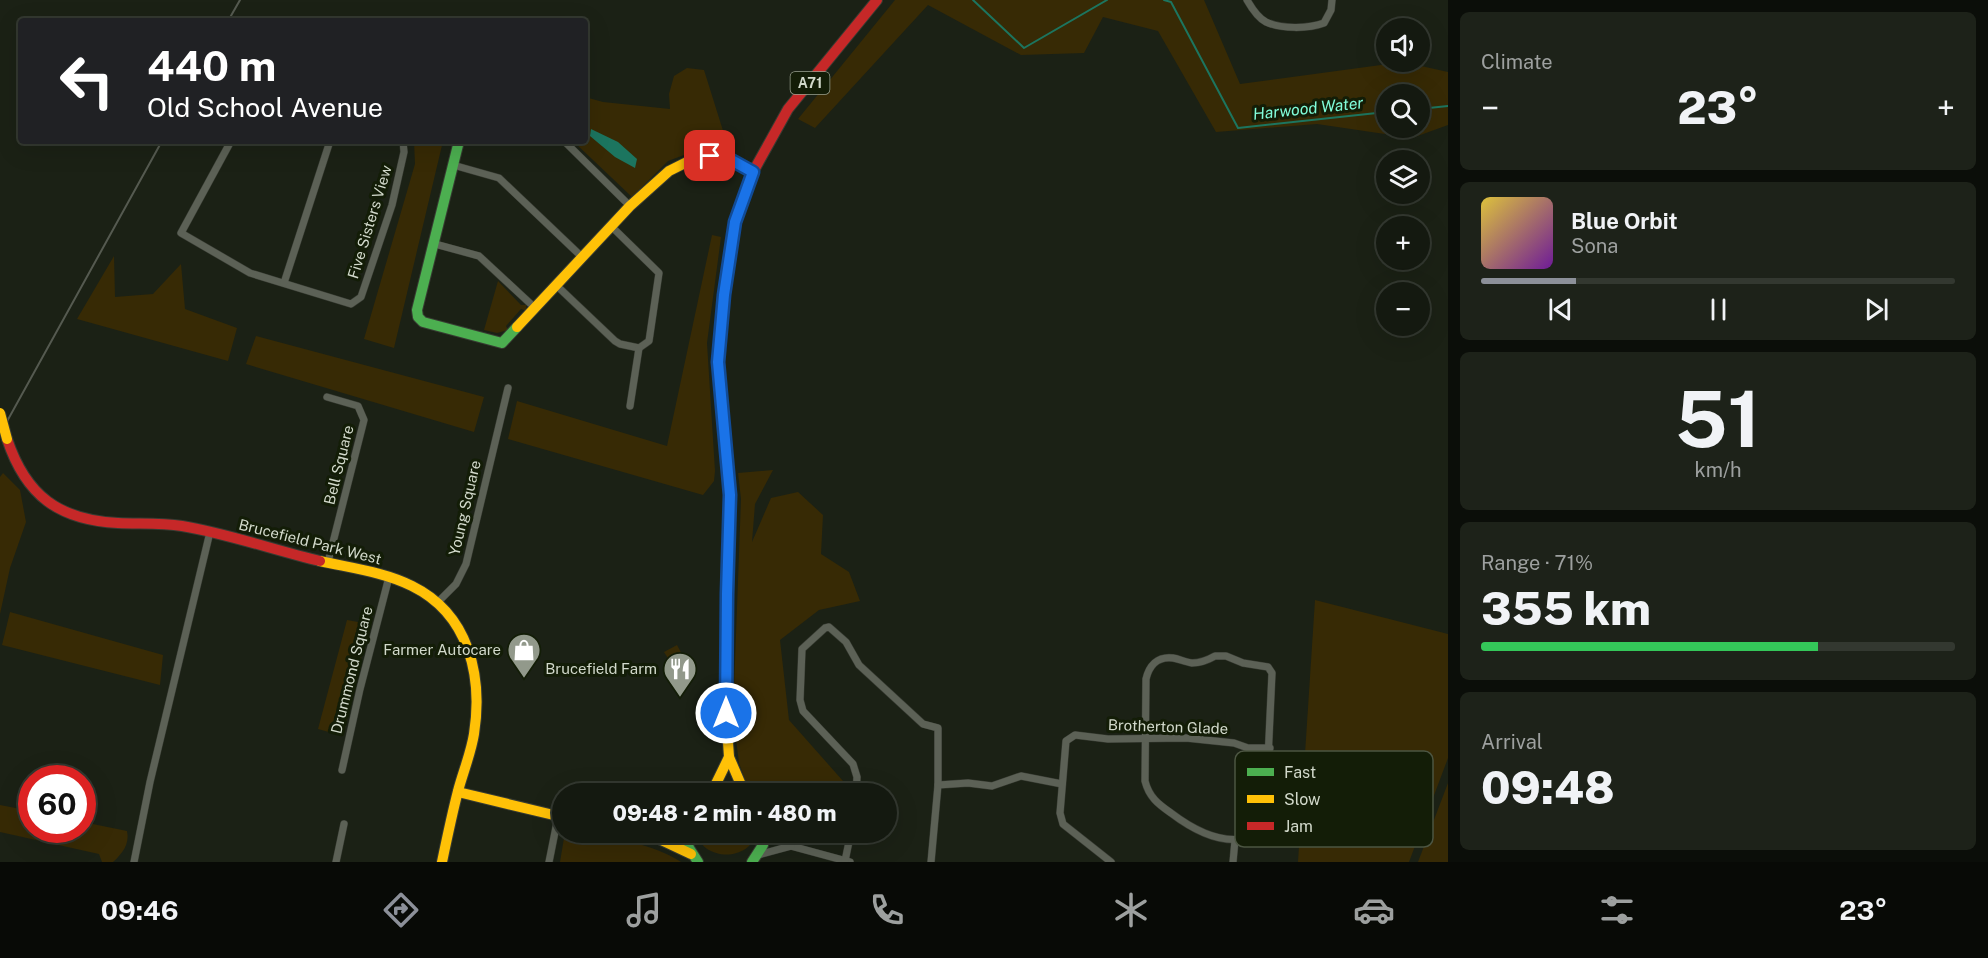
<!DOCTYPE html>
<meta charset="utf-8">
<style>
body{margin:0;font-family:"Public Sans",sans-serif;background:#1d2219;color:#f1f3f6;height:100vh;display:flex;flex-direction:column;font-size:22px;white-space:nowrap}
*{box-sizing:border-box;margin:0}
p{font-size:20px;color:#9da09f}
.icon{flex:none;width:33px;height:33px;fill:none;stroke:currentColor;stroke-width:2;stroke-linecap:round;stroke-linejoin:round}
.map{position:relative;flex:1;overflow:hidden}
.panel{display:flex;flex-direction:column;gap:12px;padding:12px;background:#0b0e09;width:540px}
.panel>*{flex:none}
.banner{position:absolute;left:18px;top:18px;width:570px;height:126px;border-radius:6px;box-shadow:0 6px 24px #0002,0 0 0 2px #333830;background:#202124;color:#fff;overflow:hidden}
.controls{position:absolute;left:1376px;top:18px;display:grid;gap:12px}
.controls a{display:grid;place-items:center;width:54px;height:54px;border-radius:50%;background:#141910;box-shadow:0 6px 24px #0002,0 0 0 2px #333830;font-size:30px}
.speed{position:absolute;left:18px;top:765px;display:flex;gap:12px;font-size:30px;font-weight:700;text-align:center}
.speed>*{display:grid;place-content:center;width:78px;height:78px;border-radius:50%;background:#141910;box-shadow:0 6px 24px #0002,0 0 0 2px #333830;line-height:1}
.speed .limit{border:9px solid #d22;background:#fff;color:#111}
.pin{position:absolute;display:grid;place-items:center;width:51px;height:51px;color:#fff;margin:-26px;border-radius:12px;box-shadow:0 3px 9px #0006}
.me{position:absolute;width:66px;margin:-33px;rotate:0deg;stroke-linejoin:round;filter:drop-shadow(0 0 4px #0008)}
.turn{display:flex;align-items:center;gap:21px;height:126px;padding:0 30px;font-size:27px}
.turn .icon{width:78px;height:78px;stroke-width:2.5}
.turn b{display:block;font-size:42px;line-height:51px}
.big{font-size:45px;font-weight:800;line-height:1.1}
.panel .card{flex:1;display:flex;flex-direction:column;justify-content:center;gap:9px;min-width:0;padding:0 21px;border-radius:9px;background:#1d2219}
.panel .dial{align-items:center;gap:0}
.dial b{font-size:78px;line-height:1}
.song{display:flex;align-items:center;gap:18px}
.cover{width:72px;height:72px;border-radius:9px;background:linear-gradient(135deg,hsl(50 70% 55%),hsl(280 70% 35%))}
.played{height:6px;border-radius:3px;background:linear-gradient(90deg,#8c9099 20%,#333830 20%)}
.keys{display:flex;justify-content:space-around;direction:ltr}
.heat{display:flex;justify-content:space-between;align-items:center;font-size:33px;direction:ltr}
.charge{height:9px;border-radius:4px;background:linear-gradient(90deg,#34c759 71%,#333830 0)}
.trip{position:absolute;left:552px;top:783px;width:345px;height:60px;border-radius:30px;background:#141910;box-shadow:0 6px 24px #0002,0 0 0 2px #333830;font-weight:800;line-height:60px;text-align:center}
.tab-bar{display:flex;height:96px;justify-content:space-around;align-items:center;background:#080a06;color:#9da09f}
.tab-bar .icon{width:42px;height:42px}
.tab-bar .active{color:#8c9099}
.tab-bar b{font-size:27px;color:#f1f3f6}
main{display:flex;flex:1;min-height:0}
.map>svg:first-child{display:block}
.green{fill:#372a05;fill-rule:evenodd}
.water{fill:#1c755f}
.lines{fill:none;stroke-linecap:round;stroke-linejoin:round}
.stream{stroke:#1c755f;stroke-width:2}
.street-casing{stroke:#373b32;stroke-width:8}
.fast-casing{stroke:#373b32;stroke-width:12}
.slow-casing{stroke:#373b32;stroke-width:12}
.jam-casing{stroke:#373b32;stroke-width:12}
.street{stroke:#5c6156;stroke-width:7}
.fast{stroke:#4caf50;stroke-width:10}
.slow{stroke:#ffc107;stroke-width:10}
.jam{stroke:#c62828;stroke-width:10}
.rail{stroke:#555a50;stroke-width:2}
.slow-bridge-casing{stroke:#373b32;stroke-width:12;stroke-linecap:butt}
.slow-bridge{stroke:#ffc107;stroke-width:10}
.route-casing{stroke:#114b97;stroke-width:15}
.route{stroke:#1a73e8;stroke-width:10}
.labels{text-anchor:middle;stroke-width:6;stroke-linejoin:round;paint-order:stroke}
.shield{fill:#131d07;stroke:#99a190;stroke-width:1.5}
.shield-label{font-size:14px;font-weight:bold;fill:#d2d9cb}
.street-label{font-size:15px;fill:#d2d9cb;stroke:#131d07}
.poi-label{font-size:15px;fill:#d2d9cb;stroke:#131d07;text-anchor:end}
.water-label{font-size:16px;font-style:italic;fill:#81fdda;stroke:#131d07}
.key{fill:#131d07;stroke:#4c5542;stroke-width:1.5}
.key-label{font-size:16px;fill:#d2d9cb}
</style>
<main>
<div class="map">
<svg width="1448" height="862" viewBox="0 0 1448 862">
<rect width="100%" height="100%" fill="#1b2115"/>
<g class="green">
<path d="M895 0H1204L1240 84 1403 62 1448 72V125L1412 138 1317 124 1216 132 1158 31 1103 17 1084 53 1021 55 928 5 815 128 798 119ZM1386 94H1419V128H1386Z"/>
<polygon points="687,68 704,70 730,153 692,152 668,161 632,197 573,141 585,141 585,97 603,102 670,109 669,94 674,76"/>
<polygon points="414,141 443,141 394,348 364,339 415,164"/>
<polygon points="712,235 721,237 707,343 715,471 714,481 703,495 508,439 517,401 667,446"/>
<polygon points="114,256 115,297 153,294 181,264 185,309 237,328 228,361 77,319"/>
<polygon points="498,281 521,305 526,305 527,311 521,309 506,326 508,330 497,333 484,330"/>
<polygon points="256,336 484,397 474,432 246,364"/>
<polygon points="773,470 755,504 752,542 771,498 798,492 823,515 821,554 849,572 860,601 819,610 780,640 789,720 843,781 841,793 766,793 760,786 748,788 739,763 733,716 741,499 738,473"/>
<polygon points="3,473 20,490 26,522 10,568 0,614 0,477"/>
<polygon points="1315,600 1448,634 1448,758 1409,862 1298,862"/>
<polygon points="10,612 163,655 160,685 2,645"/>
<polygon points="347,620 369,624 343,736 318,729"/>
<polygon points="677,645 683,656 671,663 664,652"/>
<polygon points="1448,783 1448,862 1418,862"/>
<path d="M0 805 31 811 32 830H82L83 822 127 831C130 844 122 854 113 862H102L99 854 0 832Z"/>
<path d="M696 832H756C751 862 702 862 696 832Z"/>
<path d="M570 833C600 832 656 845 681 862H560L564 838Z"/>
<polygon points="799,833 836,833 834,843"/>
</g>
<polygon class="water" points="591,129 618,142 637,159 635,168 615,157 590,136"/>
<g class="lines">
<g class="stream">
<polyline points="973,0 1024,48 1107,0"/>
<polyline points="1164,0 1171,2 1238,128 1386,112"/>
<polyline points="1419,109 1448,106"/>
</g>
<g class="street-casing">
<g id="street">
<path d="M1247 0C1251 7 1258 18 1266 22 1281 29 1308 29 1324 23L1331 10 1332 0"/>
<polyline points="231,141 181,233 250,273 351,304 361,297 392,205 404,152 403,141"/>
<polyline points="564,141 630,206"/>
<polyline points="453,165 499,178 582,257"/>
<polyline points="435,244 479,256 534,307"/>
<polyline points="284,283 330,141"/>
<polyline points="556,285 615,341 620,344 639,348 649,341 659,273 611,226"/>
<polyline points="327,397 358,406 364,420 328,562"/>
<polyline points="630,406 639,348"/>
<polyline points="438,602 456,584 466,564 508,388"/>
<path d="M1215 656H1226L1243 663 1268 667 1272 673 1265 824 1262 832C1231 850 1196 832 1171 813 1158 804 1149 797 1145 781L1146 679C1149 666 1157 656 1173 658 1179 659 1185 662 1192 663 1200 663 1208 660 1215 656Z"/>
<polyline points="342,770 360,689 389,577"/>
<polyline points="938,785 968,783 992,786 1021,776 1062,784"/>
<polyline points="856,794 857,777 853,764 803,711 800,700 802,649 825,628 829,627 846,642 859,665 923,724 938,728 938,785 931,862"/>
<polyline points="774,832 791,846 850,862"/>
<polyline points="758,855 791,846"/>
<polyline points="845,861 851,832"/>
<polyline points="134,862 150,782 210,532"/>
<polyline points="336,862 344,824"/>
<polyline points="549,862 558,817"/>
<polyline points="1111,862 1063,824 1060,813 1066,741 1075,735 1108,739 1186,738 1234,743 1248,748 1270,748"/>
<polyline points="1233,862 1235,840"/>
</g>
</g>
<g class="fast-casing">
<g id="fast">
<polyline points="459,141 417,310 418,317 423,322 502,343 517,327"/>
<polyline points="685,832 689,848 698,862"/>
<polyline points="752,862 763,845 765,832"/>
</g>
</g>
<g class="slow-casing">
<g id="slow">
<polyline points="723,301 718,362 730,495 726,713 729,757 745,794"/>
<polyline points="517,327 630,206 669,171 693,159 724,156 753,172"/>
<path d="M320 561C351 568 384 572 412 586 469 614 483 676 474 734 471 753 463 772 458 791 452 814 447 838 442 862"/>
<polyline points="458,792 562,817"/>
<polyline points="711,794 729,757"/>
<polyline points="632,832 657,838 691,854"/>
</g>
</g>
<g class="jam-casing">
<g id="jam">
<polyline points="723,301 736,222 753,172 788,109 877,0"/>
<path d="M7 439C26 496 59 520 118 523 140 524 161 523 182 526 229 534 274 550 320 561"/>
<polyline points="716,794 736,794"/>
</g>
</g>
<use href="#street" class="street"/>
<use href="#fast" class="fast"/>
<use href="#slow" class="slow"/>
<use href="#jam" class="jam"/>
<g class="rail">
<polyline points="228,21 240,0"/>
<polyline points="0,434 162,141"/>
</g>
<g class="slow-bridge-casing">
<polyline id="slow-bridge" points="0,413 7,439"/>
</g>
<use href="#slow-bridge" class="slow-bridge"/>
</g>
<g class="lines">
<g class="route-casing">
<polyline id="route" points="710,156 724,156 753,172 735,222 724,295 718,362 730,495 727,594 726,713"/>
</g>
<use href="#route" class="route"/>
</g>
<defs>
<g id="shop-pin" transform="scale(1.725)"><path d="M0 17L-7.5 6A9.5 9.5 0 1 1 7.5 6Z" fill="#92998b" stroke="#131d07"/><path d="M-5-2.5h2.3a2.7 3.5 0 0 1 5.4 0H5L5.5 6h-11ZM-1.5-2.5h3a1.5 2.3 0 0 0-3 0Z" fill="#fff"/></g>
<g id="restaurant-pin" transform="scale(1.725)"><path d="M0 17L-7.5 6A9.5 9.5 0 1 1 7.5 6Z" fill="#92998b" stroke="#131d07"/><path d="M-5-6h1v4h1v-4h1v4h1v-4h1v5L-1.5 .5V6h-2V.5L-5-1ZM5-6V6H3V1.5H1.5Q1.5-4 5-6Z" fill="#fff"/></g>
</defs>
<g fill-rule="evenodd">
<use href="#shop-pin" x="524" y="650"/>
<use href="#restaurant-pin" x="680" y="669"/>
</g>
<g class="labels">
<rect class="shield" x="790.5" y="72" width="39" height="22" rx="4.5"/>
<g class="shield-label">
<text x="810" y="88">A71</text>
</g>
<g class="street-label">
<text transform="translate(370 222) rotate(-73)" y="5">Five Sisters View</text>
<text transform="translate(339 465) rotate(-76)" y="5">Bell Square</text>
<text transform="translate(465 508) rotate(-77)" y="5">Young Square</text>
<text transform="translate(310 542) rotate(14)" y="5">Brucefield Park West</text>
<text transform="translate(352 670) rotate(-76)" y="5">Drummond Square</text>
<text transform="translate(1168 727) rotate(2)" y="5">Brotherton Glade</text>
</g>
<g class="poi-label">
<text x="501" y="655">Farmer Autocare</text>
<text x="657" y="674">Brucefield Farm</text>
</g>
<g class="water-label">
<text transform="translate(1308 108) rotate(-6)" y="6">Harwood Water</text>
</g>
</g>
<rect x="1235" y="751" width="198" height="96" rx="9" class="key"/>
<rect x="1247" y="768" width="27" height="8" fill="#4caf50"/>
<rect x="1247" y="795" width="27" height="8" fill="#ffc107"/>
<rect x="1247" y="822" width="27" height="8" fill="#c62828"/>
<g class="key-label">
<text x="1284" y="778">Fast</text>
<text x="1284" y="805">Slow</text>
<text x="1284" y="832">Jam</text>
</g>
</svg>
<div class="controls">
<a><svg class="icon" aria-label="sound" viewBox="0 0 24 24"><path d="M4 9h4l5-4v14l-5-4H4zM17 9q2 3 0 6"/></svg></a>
<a><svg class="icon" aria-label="search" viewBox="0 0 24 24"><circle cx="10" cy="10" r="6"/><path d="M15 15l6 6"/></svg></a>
<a><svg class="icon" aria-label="layers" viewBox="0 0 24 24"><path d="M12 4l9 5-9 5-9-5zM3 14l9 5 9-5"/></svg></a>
<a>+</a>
<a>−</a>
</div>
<div class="speed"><div class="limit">60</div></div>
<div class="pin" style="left:710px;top:156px;background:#d93025"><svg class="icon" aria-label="arrive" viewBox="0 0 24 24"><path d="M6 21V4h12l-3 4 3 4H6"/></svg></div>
<svg class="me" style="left:726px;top:713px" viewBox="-20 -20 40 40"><circle r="17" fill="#1a73e8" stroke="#fff" stroke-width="3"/><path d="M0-11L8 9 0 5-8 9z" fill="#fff"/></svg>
<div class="trip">09:48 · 2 min · 480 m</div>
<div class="banner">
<div class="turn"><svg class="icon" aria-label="left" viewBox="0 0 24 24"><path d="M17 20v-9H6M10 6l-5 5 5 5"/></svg><div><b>440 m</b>Old School Avenue</div></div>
</div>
</div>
<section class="panel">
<div class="card"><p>Climate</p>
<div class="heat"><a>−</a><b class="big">23°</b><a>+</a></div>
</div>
<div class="card">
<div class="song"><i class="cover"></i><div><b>Blue Orbit</b><p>Sona</p></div></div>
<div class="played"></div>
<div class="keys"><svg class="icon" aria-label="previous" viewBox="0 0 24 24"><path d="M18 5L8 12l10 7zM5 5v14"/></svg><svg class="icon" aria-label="pause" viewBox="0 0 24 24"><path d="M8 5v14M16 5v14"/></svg><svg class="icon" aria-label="next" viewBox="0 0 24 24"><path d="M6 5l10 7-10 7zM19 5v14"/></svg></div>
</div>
<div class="card dial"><b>51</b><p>km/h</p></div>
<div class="card"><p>Range · 71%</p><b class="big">355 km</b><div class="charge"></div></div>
<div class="card"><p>Arrival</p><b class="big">09:48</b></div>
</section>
</main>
<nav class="tab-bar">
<b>09:46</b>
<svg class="icon active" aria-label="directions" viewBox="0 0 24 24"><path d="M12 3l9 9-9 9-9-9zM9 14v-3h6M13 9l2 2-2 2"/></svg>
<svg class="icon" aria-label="music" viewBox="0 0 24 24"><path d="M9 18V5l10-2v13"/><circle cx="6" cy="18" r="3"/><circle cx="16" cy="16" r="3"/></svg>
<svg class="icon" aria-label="phone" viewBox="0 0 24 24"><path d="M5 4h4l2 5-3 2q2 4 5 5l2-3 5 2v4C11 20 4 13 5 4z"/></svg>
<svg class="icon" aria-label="climate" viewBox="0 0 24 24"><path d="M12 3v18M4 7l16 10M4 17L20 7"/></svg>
<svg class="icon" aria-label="car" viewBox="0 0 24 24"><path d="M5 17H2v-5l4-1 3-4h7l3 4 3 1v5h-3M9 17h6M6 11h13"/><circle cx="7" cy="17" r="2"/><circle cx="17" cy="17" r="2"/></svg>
<svg class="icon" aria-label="filters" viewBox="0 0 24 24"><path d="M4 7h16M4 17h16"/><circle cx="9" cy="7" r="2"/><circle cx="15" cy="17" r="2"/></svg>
<b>23°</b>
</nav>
